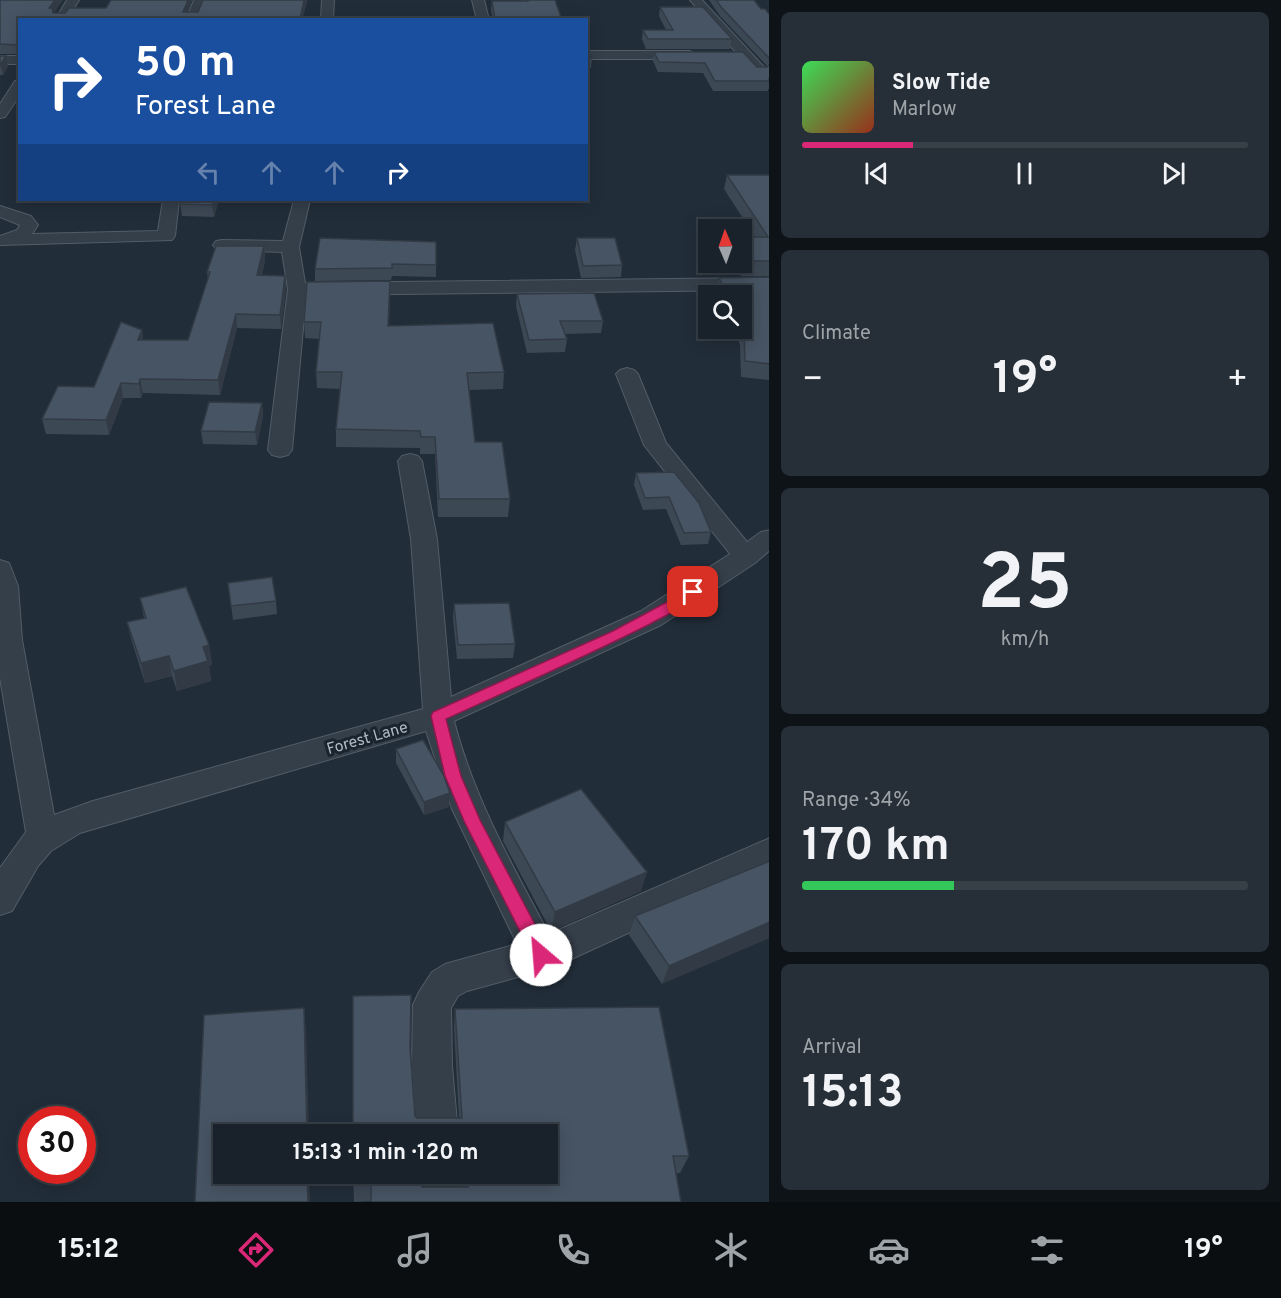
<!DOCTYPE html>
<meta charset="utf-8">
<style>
body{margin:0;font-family:Overpass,sans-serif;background:#262f37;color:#f1f3f6;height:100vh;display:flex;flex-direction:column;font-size:22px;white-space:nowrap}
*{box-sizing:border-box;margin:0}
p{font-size:20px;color:#9fa4a9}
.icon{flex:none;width:33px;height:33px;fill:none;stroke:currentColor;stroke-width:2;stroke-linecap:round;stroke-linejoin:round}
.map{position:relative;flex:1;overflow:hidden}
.side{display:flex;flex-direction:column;gap:12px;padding:12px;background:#0e1318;width:512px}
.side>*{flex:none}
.hud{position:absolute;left:18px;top:18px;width:570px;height:183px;border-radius:0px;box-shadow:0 3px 15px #0003,0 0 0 2px #373f47;background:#1a4fa0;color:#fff;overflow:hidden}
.needle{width:39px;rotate:358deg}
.controls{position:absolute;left:698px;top:219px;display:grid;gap:12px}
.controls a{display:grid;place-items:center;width:54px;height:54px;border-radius:0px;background:#19222b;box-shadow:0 3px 15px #0003,0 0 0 2px #373f47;font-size:30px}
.speed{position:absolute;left:18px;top:1106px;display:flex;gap:12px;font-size:30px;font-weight:700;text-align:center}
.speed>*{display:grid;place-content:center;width:78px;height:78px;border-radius:50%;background:#19222b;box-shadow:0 3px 15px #0003,0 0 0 2px #373f47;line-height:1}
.speed .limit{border:9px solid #d22;background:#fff;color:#111}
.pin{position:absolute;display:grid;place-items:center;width:51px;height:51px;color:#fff;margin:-26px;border-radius:12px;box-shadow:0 3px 9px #0006}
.me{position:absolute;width:66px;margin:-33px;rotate:333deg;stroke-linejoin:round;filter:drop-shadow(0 0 4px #0008)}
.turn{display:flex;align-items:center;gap:21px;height:126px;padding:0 18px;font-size:27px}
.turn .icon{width:78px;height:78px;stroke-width:2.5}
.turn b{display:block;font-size:42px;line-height:51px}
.lanes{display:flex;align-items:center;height:57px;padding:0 18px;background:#0003;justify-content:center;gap:30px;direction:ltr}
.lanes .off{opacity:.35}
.big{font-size:45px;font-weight:700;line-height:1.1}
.side .tile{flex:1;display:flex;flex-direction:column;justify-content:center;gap:9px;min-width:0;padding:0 21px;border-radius:9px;background:#262f37}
.side .dial{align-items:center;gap:0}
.dial b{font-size:78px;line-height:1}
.song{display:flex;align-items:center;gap:18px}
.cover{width:72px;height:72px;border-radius:9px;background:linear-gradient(135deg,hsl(130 70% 55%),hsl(10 70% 35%))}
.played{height:6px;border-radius:3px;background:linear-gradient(90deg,#db2777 25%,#373f47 25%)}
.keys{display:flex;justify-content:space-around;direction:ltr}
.heat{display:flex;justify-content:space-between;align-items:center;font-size:33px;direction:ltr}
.charge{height:9px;border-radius:4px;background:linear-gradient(90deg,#34c759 34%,#373f47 0)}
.trip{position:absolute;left:213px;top:1124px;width:345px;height:60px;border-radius:0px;background:#19222b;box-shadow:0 3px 15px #0003,0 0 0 2px #373f47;font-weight:700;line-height:60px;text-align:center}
.tab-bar{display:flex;height:96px;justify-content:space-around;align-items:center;background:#0a0e11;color:#9fa4a9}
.tab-bar .icon{width:42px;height:42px}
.tab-bar .selected{color:#db2777}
.tab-bar b{font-size:27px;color:#f1f3f6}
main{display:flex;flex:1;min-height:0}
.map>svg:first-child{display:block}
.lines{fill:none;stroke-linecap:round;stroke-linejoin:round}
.minor-casing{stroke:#525d67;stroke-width:2}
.minor{fill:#353f4a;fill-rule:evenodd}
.wall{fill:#3d4855}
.shaded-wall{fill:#323b45}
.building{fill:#475463;stroke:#323b45;stroke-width:1.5}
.route{fill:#db2777;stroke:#8e194d;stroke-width:1.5}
.labels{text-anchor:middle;stroke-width:6;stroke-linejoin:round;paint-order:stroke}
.street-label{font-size:16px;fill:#afbac6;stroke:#1a242e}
</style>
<main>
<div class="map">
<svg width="770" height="1202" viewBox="0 0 770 1202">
<rect width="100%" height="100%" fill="#212d39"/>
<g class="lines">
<g class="minor-casing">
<g id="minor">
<polygon points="67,0 79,0 67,20 55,20"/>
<polygon points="194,0 206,0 198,20 186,20"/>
<polygon points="322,0 334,0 333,20 321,20"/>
<polygon points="472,0 484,0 489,20 477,20"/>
<polygon points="690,0 702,0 765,68 767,71 765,74 755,74"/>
<polygon points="586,51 690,51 696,55 690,59 586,59"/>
<rect x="0" y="56" width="20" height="8"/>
<polygon points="20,80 20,95 5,117 0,118 0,104 15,81"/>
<polygon points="163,200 179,200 175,236 172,240 0,245 0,236 17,230 20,225 0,217 0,206 31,216 38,225 32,234 158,231"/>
<polygon points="294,200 310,200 299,247 305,283 770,278 770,290 306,295 292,450 288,455 280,457 272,455 268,450 288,289 282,252 222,250 216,249 213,245 216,241 222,240 283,241"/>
<path d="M627 368 634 370 638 374 666 443 747 542 761 532 770 530V550L755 563 661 625 454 721C474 798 512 865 549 934L770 838V868L554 967 467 991 458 996 451 1008 452 1066 458 1134H416L412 1066 413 1005 419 992 432 972 445 964 517 944 452 809 426 731 80 833 51 851 38 866 12 911 0 915V868L26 832 0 678V560L9 563 18 586 22 640 54 815 93 801 423 709 411 539 398 461 402 456 410 454 418 456 422 461 437 539 451 697 641 611 730 554 644 445 616 374 620 370Z"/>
<polygon points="419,1173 461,1173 464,1202 422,1202"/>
</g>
</g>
<use href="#minor" class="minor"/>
</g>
<g class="wall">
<polygon points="0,0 54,13 65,13 106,8 111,0 192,0 188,12 198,12 203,0 307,0 307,1 302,20 20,20 20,54 0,54"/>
<polygon points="522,0 555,0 562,20 493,20 491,10 492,1 522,1"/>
<polygon points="709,0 754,0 761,9 770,15 770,89 768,89 768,91 713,91 703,73 658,72 653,61 654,52 757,67 767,66 720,16"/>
<polygon points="660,7 732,39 730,49 646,49 642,39 643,30 666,30 659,16"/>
<polygon points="586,52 592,58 591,68 586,68"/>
<polygon points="0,56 6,56 8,66 3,75 0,75"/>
<polygon points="727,175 770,175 770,276 741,276 735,262 741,262 741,237 755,237 724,189"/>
<polygon points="219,200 214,217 182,216 180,204"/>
<polygon points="577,238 622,265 621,277 581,278 575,250"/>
<polygon points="436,242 436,277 392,276 391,280 315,281 315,269"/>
<polygon points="264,246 265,260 262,275 285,276 286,289 281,329 237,328 220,395 143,393 141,398 123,398 109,435 46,434 42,419 94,387 142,330 143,340 188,340 208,280 207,272"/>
<polygon points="770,277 770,380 741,377 740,345 733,328 741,328 741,296 717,296 716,293 719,278"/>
<polygon points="390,281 389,326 504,372 503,389 469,390 475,442 510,499 508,517 438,517 435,454 420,454 420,448 336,447 336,429 340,389 317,388 316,372 319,339 305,338 304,322"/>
<polygon points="517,294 603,321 601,333 565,334 567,339 565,352 527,353 516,306"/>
<polygon points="262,403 263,416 257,445 203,444 201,431"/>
<polygon points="674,472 711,532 708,544 681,545 666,509 643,510 634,485 636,473"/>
<polygon points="228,583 276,601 277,614 233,620"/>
<polygon points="140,598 209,645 212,665 209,666 211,681 177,691 172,676 145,683 132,642 127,622 144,618"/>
<polygon points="454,604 515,644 513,658 457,659 453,618"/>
<polygon points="396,749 449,807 424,815 396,763"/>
<polygon points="505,822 641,891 551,931 503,841"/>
<polygon points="770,861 662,984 629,935 635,916"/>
<polygon points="455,1009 689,1156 680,1173 371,1201 354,1202 353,1173 422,1187 464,1187 463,1173 548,1173 548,1134 353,1134 410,1047 415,1116 417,1118 459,1118 454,1028"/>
</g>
<g class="shaded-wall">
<polygon points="55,0 63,0 51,18 49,8"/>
<polygon points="188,0 192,0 185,20 183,12"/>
<polygon points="304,0 307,0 302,20 300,20"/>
<polygon points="6,56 8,66 3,75 0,65"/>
<polygon points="214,200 219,200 214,217 212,205"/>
<polygon points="264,246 265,260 258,289 257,275"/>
<polygon points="285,276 286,289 281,329 280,315"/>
<polygon points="236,314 237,328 220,395 218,380"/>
<polygon points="142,330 144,345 138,340"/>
<polygon points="140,379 143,393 141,398 139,384"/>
<polygon points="121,383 123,398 109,435 106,420"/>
<polygon points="262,403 263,416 257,445 255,432"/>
<polygon points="209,645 212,665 209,666 211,681 177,691 174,671 203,647"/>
<polygon points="169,656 172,676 145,683 141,663"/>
<polygon points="450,793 449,807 424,815 424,802"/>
<polygon points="647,872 641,891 551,931 555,912"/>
<polygon points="770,922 770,938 662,984 669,966"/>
<polygon points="304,1008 306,1030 309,1134 307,1134"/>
<polygon points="307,1173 309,1173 310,1202 308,1202"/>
</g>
<g class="building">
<polygon points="0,0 55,0 49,8 52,8 53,13 65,13 69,8 106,8 111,0 188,0 183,12 198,12 203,0 304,0 300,20 20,20 20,45 0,44"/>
<polygon points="528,0 555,0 562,20 495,20 492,1 528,1"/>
<polygon points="716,0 754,0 761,9 765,9 770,15 770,59 722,8"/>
<polygon points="660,7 703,7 732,39 648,39 643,30 673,30"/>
<polygon points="586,52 592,58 586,58"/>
<polygon points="654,52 743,52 757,67 767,67 770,64 770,79 769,79 770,81 715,81 705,63 659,62"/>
<polygon points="0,56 6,56 0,65"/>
<polygon points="727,175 770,175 770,261 744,261 741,254 741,237 768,237"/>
<polygon points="182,200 214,200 212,205 180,204"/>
<polygon points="320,238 436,242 436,265 392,264 392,268 315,269"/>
<polygon points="577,238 615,238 622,265 583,266"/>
<polygon points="216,246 264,246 257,275 285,276 280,315 236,314 218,380 140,379 139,384 121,383 106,420 42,419 58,386 94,387 121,322 142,330 138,340 188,340 210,272 207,272"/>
<polygon points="770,277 770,364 745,361 744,329 741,322 741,296 728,296 719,278"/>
<polygon points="390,281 388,326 493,323 504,372 467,373 475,442 502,442 510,499 439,499 435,437 421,437 420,431 336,429 342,372 316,372 321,322 304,322 307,282"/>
<polygon points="594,293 603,321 560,321 567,339 529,340 517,294"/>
<polygon points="209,402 262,403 255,432 201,431"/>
<polygon points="674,472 699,503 711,532 684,533 669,497 645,498 636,473"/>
<polygon points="272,577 276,601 231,606 228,583"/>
<polygon points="186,587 209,645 203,647 208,661 174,671 169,656 141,663 127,622 146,618 140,598"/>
<polygon points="509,603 515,644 458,645 454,604"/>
<polygon points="423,740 444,776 450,793 424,802 396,749"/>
<polygon points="581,789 647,872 555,912 505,822"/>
<polygon points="770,861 770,922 669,966 635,916"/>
<polygon points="411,995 410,1047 415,1116 417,1118 462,1118 455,1009 659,1007 689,1156 673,1156 681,1202 371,1202 371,1184 353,1185 353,1173 420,1173 422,1187 468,1187 467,1173 548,1173 548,1134 353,1134 353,996"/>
<polygon points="304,1008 307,1134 224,1134 224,1173 307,1173 308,1202 195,1202 204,1015"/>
</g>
<path class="route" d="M693 588 700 592C689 607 665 615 650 624 583 658 514 688 446 719L461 776 480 820 551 955 548 961 541 963 535 961 464 821 445 776 431 716 433 712 613 631Z"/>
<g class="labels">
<g class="street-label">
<text transform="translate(367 737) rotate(-16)" y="6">Forest Lane</text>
</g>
</g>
</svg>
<div class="controls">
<a><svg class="needle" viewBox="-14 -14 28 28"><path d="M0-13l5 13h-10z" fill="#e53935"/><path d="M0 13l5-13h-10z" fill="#9fa4a9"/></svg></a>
<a><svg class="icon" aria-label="search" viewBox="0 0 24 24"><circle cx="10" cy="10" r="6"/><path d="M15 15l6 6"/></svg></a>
</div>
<div class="speed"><div class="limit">30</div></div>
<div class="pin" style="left:693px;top:592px;background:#d93025"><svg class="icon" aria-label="arrive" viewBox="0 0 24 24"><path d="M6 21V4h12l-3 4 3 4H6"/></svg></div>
<svg class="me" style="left:541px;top:955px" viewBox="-20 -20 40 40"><circle r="19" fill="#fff"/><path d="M0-13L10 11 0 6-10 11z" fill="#db2777"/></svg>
<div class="trip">15:13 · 1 min · 120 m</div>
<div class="hud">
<div class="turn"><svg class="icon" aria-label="right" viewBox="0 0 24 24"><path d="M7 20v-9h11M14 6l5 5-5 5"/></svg><div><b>50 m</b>Forest Lane</div></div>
<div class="lanes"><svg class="icon off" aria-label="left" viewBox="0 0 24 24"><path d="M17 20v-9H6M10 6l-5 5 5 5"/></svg><svg class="icon off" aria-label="ahead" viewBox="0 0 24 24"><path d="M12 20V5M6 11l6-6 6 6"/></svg><svg class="icon off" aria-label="ahead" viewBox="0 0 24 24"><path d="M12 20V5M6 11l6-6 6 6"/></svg><svg class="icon" aria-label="right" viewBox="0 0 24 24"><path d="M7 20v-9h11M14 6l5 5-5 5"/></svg></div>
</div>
</div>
<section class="side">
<div class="tile">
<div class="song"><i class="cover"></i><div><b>Slow Tide</b><p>Marlow</p></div></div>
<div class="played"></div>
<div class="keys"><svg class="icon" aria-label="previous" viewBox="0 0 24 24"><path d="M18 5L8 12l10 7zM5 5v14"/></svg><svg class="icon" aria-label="pause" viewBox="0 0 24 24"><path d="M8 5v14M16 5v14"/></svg><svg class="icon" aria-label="next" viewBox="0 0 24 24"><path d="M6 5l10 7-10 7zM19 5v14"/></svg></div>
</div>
<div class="tile"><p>Climate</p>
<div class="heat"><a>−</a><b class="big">19°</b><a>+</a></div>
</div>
<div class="tile dial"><b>25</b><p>km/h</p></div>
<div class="tile"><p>Range · 34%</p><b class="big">170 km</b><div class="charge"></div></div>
<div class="tile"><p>Arrival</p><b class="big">15:13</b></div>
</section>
</main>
<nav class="tab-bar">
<b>15:12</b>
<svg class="icon selected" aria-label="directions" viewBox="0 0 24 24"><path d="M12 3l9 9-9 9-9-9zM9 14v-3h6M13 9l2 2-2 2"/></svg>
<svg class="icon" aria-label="music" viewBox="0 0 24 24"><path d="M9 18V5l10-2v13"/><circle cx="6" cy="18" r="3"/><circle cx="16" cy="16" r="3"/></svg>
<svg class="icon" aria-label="phone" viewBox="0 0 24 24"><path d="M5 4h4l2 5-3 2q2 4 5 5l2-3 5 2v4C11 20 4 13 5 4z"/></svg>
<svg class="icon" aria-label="climate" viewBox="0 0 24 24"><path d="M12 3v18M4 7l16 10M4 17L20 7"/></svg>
<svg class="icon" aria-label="car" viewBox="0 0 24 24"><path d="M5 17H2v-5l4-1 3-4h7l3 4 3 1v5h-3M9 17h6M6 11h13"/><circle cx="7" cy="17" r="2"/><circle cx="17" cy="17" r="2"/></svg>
<svg class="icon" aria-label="filters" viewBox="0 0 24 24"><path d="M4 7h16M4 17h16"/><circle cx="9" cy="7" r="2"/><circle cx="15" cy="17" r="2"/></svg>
<b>19°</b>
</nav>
